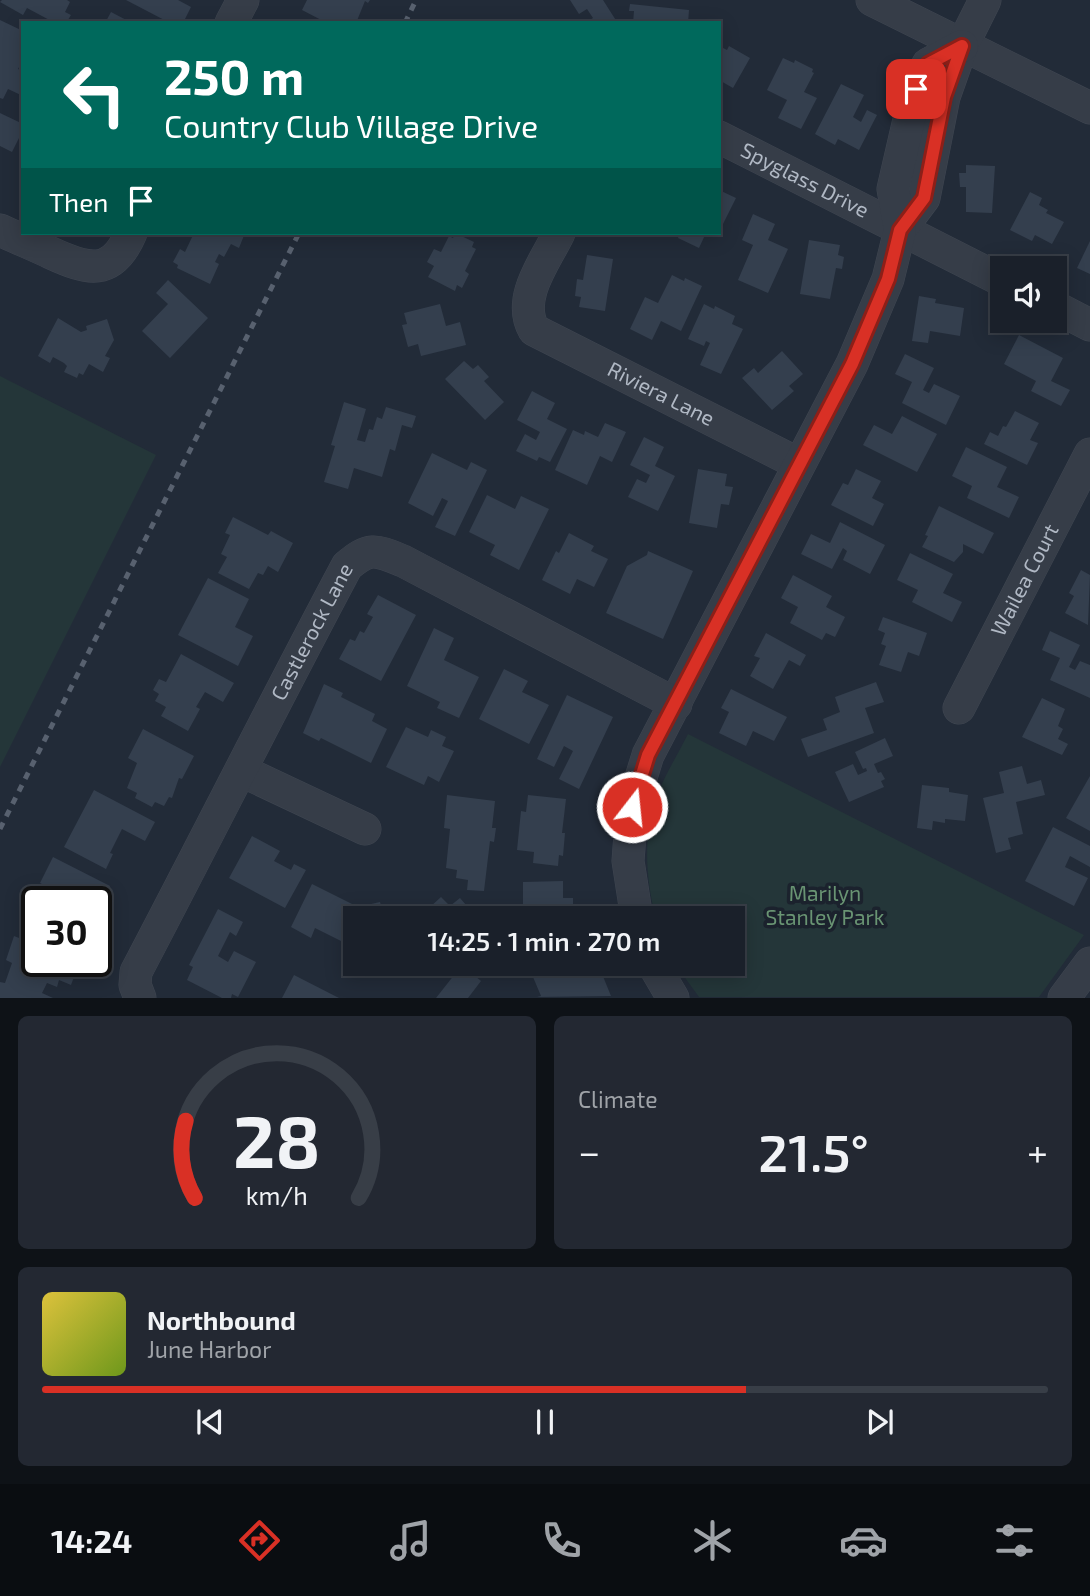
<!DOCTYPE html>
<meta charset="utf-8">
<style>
body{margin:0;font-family:"Exo 2",sans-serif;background:#232832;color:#f1f3f6;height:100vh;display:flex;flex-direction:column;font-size:26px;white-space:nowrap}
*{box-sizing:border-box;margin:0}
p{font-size:23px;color:#9fa3a8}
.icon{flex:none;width:38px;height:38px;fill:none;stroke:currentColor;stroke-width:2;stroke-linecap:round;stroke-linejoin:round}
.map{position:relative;height:998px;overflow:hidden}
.drawer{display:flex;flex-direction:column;gap:18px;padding:18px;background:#0e1217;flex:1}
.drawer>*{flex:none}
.hud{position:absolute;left:21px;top:21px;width:700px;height:214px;border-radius:0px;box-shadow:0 4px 18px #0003,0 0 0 2px #383e47;background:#00695c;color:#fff;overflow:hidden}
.buttons{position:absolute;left:990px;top:256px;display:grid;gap:14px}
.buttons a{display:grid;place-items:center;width:77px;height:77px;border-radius:0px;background:#1a202a;box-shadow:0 4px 18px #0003,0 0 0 2px #383e47;font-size:35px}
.speed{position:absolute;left:21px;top:886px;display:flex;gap:14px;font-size:35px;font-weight:700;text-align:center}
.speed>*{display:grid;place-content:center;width:91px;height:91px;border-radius:50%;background:#1a202a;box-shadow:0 4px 18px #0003,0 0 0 2px #383e47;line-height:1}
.speed .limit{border:4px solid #111;border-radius:10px;background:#fff;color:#111}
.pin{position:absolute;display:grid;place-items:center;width:60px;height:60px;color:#fff;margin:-30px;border-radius:14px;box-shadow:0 4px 10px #0006}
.me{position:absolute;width:77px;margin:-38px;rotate:16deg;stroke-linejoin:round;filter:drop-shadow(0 0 5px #0008)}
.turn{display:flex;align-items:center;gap:24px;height:147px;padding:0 28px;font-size:32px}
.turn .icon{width:91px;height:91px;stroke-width:2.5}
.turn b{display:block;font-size:49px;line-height:60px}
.then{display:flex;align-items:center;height:66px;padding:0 28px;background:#0003;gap:14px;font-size:26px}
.big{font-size:52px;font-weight:600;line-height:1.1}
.drawer .widget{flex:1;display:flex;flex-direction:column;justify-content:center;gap:10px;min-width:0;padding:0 24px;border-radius:10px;background:#232832}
.drawer .dial{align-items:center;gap:0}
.dial svg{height:182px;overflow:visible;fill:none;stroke:#383e47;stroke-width:7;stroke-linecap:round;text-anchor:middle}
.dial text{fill:#f1f3f6;stroke:none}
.song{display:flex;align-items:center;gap:21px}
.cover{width:84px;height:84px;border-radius:10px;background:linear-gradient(135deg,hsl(50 70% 55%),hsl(80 70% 35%))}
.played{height:7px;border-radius:4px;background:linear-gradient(90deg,#d93025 70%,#383e47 70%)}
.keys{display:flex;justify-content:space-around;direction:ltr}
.heat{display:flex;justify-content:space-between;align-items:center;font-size:38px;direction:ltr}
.drawer .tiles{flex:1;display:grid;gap:18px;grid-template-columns:1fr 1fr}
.widget:last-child{grid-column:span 2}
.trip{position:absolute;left:343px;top:906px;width:402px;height:70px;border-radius:0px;background:#1a202a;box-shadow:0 4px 18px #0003,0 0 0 2px #383e47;font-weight:600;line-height:70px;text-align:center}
.menu{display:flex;height:112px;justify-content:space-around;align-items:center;background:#0a0d11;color:#9fa3a8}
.menu .icon{width:49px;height:49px}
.menu .on{color:#d93025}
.menu b{font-size:32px;color:#f1f3f6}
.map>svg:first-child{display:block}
.green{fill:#243639}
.building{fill:#343f4e}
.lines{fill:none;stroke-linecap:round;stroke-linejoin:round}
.minor-casing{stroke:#3f4651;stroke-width:33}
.minor{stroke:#363d48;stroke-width:32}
.rail{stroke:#58616f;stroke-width:5;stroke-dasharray:7 7;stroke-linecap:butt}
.route-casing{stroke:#8d1f18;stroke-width:18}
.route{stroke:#d93025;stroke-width:12}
.labels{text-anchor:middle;stroke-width:7;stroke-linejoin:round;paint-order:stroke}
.street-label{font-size:21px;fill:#b0b8c4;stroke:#1b222d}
.park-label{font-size:21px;fill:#699473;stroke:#1b222d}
</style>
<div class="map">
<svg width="1090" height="998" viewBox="0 0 1090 998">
<rect width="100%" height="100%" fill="#222b38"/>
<g class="green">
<polygon points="0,376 156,455 0,767"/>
<path d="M688 734 1084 935 1039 997H699L675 964H733V919H656C645 876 642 830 660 788 668 770 679 752 688 734Z"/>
</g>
<g class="building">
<polygon points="2,0 67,0 70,2 65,12 71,15 66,23 55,23 27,8 23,15 0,2"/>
<polygon points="126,0 178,0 191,7 183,23 170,23"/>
<polygon points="307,0 370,0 368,3 365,1 356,23 327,23 302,10"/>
<polygon points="570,0 603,0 617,22 585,23 593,18 587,9 579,14"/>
<polygon points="630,4 689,10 688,23 633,23 634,11 629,11"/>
<polygon points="111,12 132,23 105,23"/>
<polygon points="0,20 23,31 23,59 18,69 23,71 23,96 8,89 3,99 0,98"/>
<polygon points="719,46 727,50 729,46 750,58 733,88 719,80"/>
<polygon points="783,58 794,63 795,60 813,69 812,72 814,73 804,92 817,98 801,129 778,118 787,100 767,90"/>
<polygon points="841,84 864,95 853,117 861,122 867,110 877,115 859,150 838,139 835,145 815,134"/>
<polygon points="0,113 23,124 23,130 12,152 0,146"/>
<polygon points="966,165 995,166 992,213 966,212 966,187 960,187 959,173 966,173"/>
<polygon points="719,190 736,198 719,232"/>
<polygon points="1030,192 1042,198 1039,205 1048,210 1046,213 1064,222 1052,244 1035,235 1032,241 1010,230"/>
<polygon points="753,214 775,224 768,240 788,249 768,293 738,280 753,245 742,240"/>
<polygon points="194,233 245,233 239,248 231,244 224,257 219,254 215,262 219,264 210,284 177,268 178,265 173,262 180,249 185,252"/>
<polygon points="455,233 474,242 472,247 476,249 465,271 469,274 462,288 457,285 455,291 428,277 434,266 427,262 434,249 441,252 449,236 453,238"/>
<polygon points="680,233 706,233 699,248 678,238"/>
<polygon points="809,240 840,245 838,255 844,257 842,269 836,268 830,299 800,294"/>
<polygon points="1090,241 1090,274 1077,268"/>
<polygon points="587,255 613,259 605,311 579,307 581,297 575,296 577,279 583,280"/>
<polygon points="672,275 684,281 685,278 702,286 681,331 661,321 652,340 630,329 645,297 658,303"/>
<polygon points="168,280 208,318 170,358 142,331 168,304 156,293"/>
<polygon points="919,296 936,299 935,303 964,308 960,336 930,331 928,343 912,341"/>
<polygon points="440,304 446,326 460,322 466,345 421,356 418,344 408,347 402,325 407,324 404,313"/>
<polygon points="704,304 714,309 715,306 735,316 732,324 743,329 721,374 700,365 710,343 706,341 704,346 688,339"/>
<polygon points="58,318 81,332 87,330 86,326 107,319 114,340 105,356 110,358 103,372 89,364 83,375 79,373 77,378 64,372 67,366 64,363 53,357 50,363 38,356"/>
<polygon points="1019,335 1063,358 1051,381 1070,390 1061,406 1031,391 1036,381 1004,364"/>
<polygon points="782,351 803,374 789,386 794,391 772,410 742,378 754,368 758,373"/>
<polygon points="905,354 934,368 923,390 929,393 934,384 960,396 946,425 902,403 912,382 895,374"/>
<polygon points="464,361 473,369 478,365 489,377 484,381 504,402 485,420 445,379"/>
<polygon points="532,391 555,403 547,419 567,429 550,462 539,457 537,461 516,451 525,434 536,440 540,432 517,420"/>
<polygon points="344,402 366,409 357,440 365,442 369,429 373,430 377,417 382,419 386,407 416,416 412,428 402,425 395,451 390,449 382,477 354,468 348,489 324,482 335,446 331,445"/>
<polygon points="1015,411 1039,423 1030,440 1038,443 1027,465 984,444 990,432 998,436 1003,426 1006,427"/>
<polygon points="902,416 937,434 917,472 863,445 874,425 892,434"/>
<polygon points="605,423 626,432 612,462 600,456 587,485 555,470 573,430 584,435 585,431 598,437"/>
<polygon points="644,437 664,447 655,466 675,476 658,511 628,497 637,479 646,483 650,475 630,465"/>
<polygon points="966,447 1007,467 997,487 1019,497 1009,518 967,498 972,486 952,476"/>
<polygon points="432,453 467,470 471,462 487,470 455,536 435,527 448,501 442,498 433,516 408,503"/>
<polygon points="698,469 727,474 725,486 733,487 729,505 721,504 717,528 689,523"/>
<polygon points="856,469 881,481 872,498 884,504 873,526 831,505 843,483 848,485"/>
<polygon points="487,495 515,509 521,496 549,509 519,570 490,555 495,545 469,532"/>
<polygon points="939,506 994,533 983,554 963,544 963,552 954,562 922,547 928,536 925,535"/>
<polygon points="233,517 268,535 271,531 293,543 278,572 268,566 263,575 258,573 249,589 218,573 227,557 221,554 230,535 225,533"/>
<polygon points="840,522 885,545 870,574 843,560 847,551 843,548 832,569 801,554 811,534 830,543"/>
<polygon points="569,533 594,546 591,551 608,559 594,587 577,579 570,594 542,580 556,551 559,553"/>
<polygon points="648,551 693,571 663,639 606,613 627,566 647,555"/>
<polygon points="910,553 953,574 943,593 962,602 952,622 912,602 918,590 897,580"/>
<polygon points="1081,570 1090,575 1088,625 1065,613 1074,596 1069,593"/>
<polygon points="793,575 832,596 826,607 845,617 835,637 826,633 822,640 790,623 798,607 781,598"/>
<polygon points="208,578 249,599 235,627 253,636 238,666 178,635"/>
<polygon points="378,595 416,615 381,681 339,659 350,639 355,641 360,631 364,633 373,617 367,614"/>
<polygon points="883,617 927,633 919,656 908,652 901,672 879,665 886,646 881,644 885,633 878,630"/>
<polygon points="434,628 454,638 444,660 479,677 459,718 437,708 440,702 407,686"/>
<polygon points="1050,631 1080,645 1069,667 1075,670 1080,661 1090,665 1090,698 1050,680 1060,658 1042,650"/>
<polygon points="766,633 806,655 800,666 789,660 773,689 750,676 760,658 754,656"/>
<polygon points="181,654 234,683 223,702 205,692 196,707 200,709 188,731 161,716 166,707 155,701 159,694 153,690 159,679 166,682"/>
<polygon points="504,669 528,681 522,692 549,705 529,744 479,719"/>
<polygon points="876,682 884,702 865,708 874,733 808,757 801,739 827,730 823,719 840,712 835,697"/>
<polygon points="324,684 343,693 341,697 375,714 372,721 387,729 371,763 321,738 319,741 303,733"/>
<polygon points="731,689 787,717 774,741 753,731 746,746 719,733 729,712 721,708"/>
<polygon points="567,695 613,717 579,789 559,779 573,751 564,746 554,767 537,759"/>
<polygon points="1042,698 1065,709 1058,726 1063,729 1058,739 1068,744 1062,755 1022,737"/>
<polygon points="406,727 428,737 431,730 446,737 442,746 454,751 439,782 428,776 424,785 386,767"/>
<polygon points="143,729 194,756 182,779 179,778 172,798 169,797 164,806 155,802 152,807 135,798 137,793 127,788 137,763 128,758"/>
<polygon points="885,738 893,756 874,764 878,773 881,772 885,779 881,781 884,787 849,802 835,772 853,764 858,775 867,771 866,768 863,769 855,752"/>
<polygon points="1022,766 1027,784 1041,780 1045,795 1016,802 1023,834 1008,838 1011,849 996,853 983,798 1004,793 999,772"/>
<polygon points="1090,776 1090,831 1066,818"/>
<polygon points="922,785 949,788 949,792 968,795 965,821 945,819 945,823 933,821 932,830 917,828"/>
<polygon points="94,790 155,822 145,841 122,829 110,853 113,854 106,869 64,847"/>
<polygon points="447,795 495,801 492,828 496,828 494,842 490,841 484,891 467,890 468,880 456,878 457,870 446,868 450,829 444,828"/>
<polygon points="528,795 566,799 562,833 565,833 563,856 559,855 558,866 533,863 534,852 517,850 521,811 526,812"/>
<polygon points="1053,827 1090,846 1090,867 1070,856 1065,867 1088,878 1074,906 1025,881"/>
<polygon points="252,836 280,851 274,861 291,870 294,864 306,870 285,908 229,878"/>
<polygon points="53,857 110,886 100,907 111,913 106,925 102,923 96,934 96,901 37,901 37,914 31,912 39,897 44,900 50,888 40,883"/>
<polygon points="563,881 563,898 573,898 573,912 581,912 581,919 528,919 528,916 523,916 523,882"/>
<polygon points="312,884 358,907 380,902 385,919 355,919 355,929 345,932 341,941 315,928 311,938 291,927"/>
<polygon points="441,897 450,906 460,898 478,919 417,919"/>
<polygon points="218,909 243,922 236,936 230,932 218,956 228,962 234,951 256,962 238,997 232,994 231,998 222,998 187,980 193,967 189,965"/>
<polygon points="14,936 37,945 37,961 80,961 71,985 59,980 57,987 47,983 42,993 53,998 0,998 0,982 5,983 12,963 6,960"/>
<polygon points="563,964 598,964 611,996 537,997 541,996 533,977"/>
<polygon points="462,965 481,981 468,998 436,998"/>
<polygon points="294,975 339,998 282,998"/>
</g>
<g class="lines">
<g class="minor-casing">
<g id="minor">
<polyline points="872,0 1090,108"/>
<polyline points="231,23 243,0"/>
<path id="s1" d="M719 137 1003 281"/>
<path d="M0 230C17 238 34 245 51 253 88 270 112 277 131 233"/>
<polyline points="900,230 924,198 944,97 962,46 985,0"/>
<path id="s2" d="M559 233C545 262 516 298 534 330L799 464"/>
<polyline points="1055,307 1090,325"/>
<path id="s3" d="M959 708 1090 454"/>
<polyline points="242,771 365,829"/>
<polyline points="637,919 628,861 632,807 648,755 852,364 888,279 900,230 893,189 916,89 928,64 962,46"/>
<polyline points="653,964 673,998"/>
<path id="s4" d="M140 998 135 985 136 972C207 837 275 701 347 566 370 546 376 550 403 561L676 704"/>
<polyline points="1064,998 1090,963"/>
</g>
</g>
<use href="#minor" class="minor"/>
<g class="rail">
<polyline points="405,23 416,0"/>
<polyline points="0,829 299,233"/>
</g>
</g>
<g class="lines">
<g class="route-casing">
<polyline id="route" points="632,807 648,755 852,364 888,279 900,230 924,198 944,97 962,46 928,64 916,89"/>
</g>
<use href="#route" class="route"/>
</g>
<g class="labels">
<g class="street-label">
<text dy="7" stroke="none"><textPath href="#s1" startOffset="96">Spyglass Drive</textPath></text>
<text dy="7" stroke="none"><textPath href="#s2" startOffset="247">Riviera Lane</textPath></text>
<text dy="7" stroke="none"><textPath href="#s3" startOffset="144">Wailea Court</textPath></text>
<text dy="7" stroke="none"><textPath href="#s4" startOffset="410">Castlerock Lane</textPath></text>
</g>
<g class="park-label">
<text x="825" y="901">Marilyn<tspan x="825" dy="24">Stanley Park</tspan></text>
</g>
</g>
</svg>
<div class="buttons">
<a><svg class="icon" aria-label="sound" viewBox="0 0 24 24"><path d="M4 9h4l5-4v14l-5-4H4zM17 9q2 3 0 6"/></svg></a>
</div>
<div class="speed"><div class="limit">30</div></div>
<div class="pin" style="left:916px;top:89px;background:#d93025"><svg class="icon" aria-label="arrive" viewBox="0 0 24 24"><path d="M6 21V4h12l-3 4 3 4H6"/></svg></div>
<svg class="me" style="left:632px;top:807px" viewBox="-20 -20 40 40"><circle r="17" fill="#d93025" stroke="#fff" stroke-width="3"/><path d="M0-11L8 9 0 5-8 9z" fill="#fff"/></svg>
<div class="trip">14:25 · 1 min · 270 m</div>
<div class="hud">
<div class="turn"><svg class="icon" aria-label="left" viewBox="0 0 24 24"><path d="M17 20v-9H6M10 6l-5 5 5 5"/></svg><div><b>250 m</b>Country Club Village Drive</div></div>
<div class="then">Then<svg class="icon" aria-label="arrive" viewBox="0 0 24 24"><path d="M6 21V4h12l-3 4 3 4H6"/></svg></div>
</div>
</div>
<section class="drawer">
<div class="tiles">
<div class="widget dial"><svg viewBox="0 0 100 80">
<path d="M14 69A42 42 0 1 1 86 69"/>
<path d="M14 69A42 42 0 0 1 10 35" stroke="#d93025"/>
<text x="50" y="56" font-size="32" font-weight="700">28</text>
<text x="50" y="72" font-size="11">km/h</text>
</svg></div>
<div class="widget"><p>Climate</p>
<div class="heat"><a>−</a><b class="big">21.5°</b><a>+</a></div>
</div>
<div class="widget">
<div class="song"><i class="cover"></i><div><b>Northbound</b><p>June Harbor</p></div></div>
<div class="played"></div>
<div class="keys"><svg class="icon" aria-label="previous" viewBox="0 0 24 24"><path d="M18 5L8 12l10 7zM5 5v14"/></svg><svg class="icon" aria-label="pause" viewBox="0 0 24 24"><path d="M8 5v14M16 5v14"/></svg><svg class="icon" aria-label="next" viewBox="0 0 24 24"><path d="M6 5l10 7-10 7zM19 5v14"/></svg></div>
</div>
</div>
</section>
<nav class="menu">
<b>14:24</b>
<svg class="icon on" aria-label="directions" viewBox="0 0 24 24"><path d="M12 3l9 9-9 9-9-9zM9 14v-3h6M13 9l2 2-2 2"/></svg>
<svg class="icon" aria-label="music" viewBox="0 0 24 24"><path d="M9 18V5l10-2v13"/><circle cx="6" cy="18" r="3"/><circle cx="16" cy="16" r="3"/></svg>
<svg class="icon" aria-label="phone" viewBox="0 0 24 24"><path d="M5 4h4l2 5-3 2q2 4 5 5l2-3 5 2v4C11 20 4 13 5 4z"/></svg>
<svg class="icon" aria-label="climate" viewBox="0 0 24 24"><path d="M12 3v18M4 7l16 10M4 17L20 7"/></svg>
<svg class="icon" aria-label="car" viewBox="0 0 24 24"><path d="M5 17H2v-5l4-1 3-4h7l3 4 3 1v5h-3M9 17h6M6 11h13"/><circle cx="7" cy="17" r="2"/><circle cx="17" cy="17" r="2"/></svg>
<svg class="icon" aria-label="filters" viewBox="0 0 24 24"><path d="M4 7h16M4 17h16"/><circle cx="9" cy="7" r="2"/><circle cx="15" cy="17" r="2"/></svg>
</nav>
